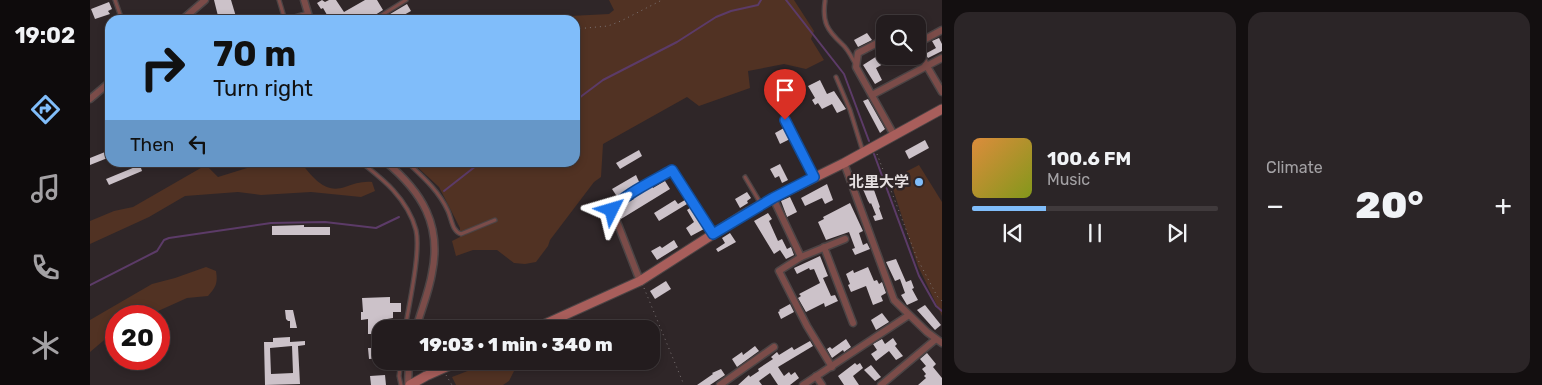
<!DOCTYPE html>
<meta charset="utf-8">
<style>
body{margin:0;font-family:Rubik,"Noto Sans JP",sans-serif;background:#2b2527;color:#f1f3f6;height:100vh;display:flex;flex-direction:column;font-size:19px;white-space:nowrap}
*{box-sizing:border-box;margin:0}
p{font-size:16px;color:#a3a1a4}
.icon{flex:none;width:28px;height:28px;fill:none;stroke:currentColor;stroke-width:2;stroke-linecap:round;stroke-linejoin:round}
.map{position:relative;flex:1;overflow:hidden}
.panel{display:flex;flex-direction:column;gap:12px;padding:12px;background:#130f10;width:600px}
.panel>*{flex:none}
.guide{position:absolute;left:15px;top:15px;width:475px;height:152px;border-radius:15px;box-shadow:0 2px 8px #0003,0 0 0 1px #403a3c;background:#80bdfa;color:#111;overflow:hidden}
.fabs{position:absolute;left:786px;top:15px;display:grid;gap:10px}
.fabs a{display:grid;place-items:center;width:50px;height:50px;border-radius:10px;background:#231c1e;box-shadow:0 2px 8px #0003,0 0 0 1px #403a3c;font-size:25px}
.speed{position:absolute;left:15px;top:305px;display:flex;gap:10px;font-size:25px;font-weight:700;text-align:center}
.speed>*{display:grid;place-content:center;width:65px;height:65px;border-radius:50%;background:#231c1e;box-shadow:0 2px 8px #0003,0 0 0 1px #403a3c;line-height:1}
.speed .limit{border:8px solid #d22;background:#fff;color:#111}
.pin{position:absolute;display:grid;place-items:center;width:42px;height:42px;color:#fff;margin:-51px -21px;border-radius:50% 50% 50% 0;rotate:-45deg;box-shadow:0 0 5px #0007}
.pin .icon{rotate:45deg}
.me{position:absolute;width:55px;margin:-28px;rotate:50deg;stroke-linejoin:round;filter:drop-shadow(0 0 4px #0008)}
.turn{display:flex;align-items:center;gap:18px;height:105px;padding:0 25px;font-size:22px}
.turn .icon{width:65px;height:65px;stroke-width:2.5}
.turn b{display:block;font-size:35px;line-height:42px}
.then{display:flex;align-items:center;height:48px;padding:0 25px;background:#0003;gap:10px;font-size:19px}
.big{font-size:38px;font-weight:800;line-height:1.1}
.panel .card{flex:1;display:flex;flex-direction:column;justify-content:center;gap:8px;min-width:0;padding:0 18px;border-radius:15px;background:#2b2527}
.song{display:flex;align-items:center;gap:15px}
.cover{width:60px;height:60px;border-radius:8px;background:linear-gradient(135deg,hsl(30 70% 55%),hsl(70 70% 35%))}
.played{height:5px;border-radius:2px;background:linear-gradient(90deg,#80bdfa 30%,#403a3c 30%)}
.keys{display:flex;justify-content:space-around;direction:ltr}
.heat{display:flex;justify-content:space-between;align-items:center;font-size:28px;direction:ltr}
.panel .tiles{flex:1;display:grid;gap:12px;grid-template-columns:repeat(2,1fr)}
.trip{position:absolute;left:282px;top:320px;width:288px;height:50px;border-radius:15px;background:#231c1e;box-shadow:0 2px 8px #0003,0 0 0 1px #403a3c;font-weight:800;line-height:50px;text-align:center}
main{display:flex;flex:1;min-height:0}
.tab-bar{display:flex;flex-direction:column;width:90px;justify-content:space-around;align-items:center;background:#0e0b0c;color:#a3a1a4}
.tab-bar .icon{width:35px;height:35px}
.tab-bar .selected{color:#80bdfa}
.tab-bar b{font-size:22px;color:#f1f3f6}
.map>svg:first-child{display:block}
.green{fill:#513223}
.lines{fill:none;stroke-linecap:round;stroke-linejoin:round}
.stream{stroke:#5c3b68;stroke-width:2}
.building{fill:#ccc2c9;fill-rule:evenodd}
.lane-casing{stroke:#4c4445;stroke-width:5.5}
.street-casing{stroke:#4c4445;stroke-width:9}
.secondary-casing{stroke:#4c4445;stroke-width:11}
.path{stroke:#7c7475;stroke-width:1;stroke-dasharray:1 4;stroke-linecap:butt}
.lane{stroke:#7b4c49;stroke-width:3}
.street{stroke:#7b4c49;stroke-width:6}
.secondary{stroke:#a85e5b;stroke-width:9}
.route-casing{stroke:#114b97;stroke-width:12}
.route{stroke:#1a73e8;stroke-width:9}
.poi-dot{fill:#80bdfa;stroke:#2f2628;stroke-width:2}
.labels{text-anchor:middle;stroke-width:5;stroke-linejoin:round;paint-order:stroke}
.poi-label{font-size:15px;font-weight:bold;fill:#e5dfe0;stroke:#2f2628;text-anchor:end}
</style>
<main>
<nav class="tab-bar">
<b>19:02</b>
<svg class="icon selected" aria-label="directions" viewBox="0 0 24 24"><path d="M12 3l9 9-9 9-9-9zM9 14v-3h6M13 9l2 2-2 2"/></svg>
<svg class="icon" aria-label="music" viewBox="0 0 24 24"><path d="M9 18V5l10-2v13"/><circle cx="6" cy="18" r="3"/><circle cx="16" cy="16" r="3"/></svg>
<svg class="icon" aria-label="phone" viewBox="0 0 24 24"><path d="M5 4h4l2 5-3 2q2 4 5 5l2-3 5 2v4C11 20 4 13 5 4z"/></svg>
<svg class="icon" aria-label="climate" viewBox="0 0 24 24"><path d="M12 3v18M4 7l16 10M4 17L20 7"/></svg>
</nav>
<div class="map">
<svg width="852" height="385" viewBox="0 0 852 385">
<rect width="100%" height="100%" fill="#2f2628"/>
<g class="green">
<polygon points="519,0 704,0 724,31 721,39 734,60 716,69 694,64 658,71 660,88 609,106 597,97 513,144 511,177 504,182 460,240 458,246 446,262 435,264 424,263 407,250 383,250 366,256 362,241 370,237 370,228 349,187 323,163 485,162 485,20 477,20 480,16 519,14 524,10"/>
<path d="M173 163H181L189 166 211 163C223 177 234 194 255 187 264 184 272 181 282 182L285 191 271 197 221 192 171 195 148 192 95 196 59 217 0 244V221L24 211 43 207 116 165 128 177Z"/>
<polygon points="829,165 852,202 852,316 828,266 800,180"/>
<path d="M116 267 126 271C128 283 126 287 118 296L97 298 57 316H26V330L0 352V320L62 284 85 278Z"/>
<polygon points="388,361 419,361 424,371 419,381 413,385 366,385 362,377 388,367"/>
</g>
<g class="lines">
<g class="stream">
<polyline points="696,0 754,74 779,141"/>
<polyline points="485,101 513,80 587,42 626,17 641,11 668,5 671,0"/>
<polyline points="784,154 829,276 846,306 852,311"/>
<polyline points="354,191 391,162"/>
<polyline points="0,285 67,251 74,240 79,238 181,223 235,222 286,228 309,217"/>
</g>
</g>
<g class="building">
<polygon points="124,0 141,0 147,20 129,20"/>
<polygon points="232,0 235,2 239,0 246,0 254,12 275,0 287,0 293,10 282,17 281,20 240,20 233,8 231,9 227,3"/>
<polygon points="19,2 22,9 18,11 20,14 5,19 1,9"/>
<polygon points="317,4 321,11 305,20 290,20"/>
<polygon points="777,33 782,40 768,47 764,40"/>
<polygon points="849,38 852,44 852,51 838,58 835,54 846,48 842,41"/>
<polygon points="795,51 795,63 786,68 792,80 785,84 773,65"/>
<polygon points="730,80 737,94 744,91 756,109 747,113 742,104 732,109 728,103 725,105 722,100 725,98 718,86"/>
<polygon points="778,99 795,129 790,133 773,101"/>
<polygon points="694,128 700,139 690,144 685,133"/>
<polygon points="835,140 839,148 819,159 815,151"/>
<polygon points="20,150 20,157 0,165 0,158"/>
<polygon points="549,150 552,156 530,169 526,163"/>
<polygon points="690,164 698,180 692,183 689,176 685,178 680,169"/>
<polygon points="50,165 52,171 19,185 16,179"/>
<polygon points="778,173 790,207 789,208 793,219 785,221 783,216 786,215 781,203 780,204 778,201 772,187 769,189 765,179"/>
<polygon points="546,175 550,184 528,198 522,189"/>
<polygon points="575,181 580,189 531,219 527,209 544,199 542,197 562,185 563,188"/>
<polygon points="737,184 743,200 735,204 732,198 715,206 711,198"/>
<polygon points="657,192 661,198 657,201 658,203 650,208 645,199"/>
<polygon points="700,197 707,212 697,217 691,201"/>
<polygon points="585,200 588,204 595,200 597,204 569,221 564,213"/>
<polygon points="760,203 773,231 769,233 773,245 777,243 780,249 765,255 762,249 765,248 759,232 736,240 728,222 734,219 733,217"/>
<polygon points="600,208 614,229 601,236 596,228 604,222 597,210"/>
<polygon points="678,213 682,219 679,221 688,241 692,239 697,249 701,247 704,255 696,259 690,250 684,254 664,221"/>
<polygon points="214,225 214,227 240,227 240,235 182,235 182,226"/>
<polygon points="640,233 646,242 628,252 626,249 635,243 632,238"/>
<polygon points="584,240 588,247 567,260 561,251 570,246 572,248"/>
<polygon points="730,256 738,276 733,278 741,296 745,295 748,301 735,307 734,303 716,312 708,298 711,296 709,294 730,283 724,269 720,270 719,268 707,274 704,268"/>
<polygon points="806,259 816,282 821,280 824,288 822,289 828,300 817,305 811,295 815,293 810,279 805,281 796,262"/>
<polygon points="778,267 784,281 787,280 789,284 792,282 796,293 791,296 793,301 783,305 776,286 761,292 758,285 760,284 756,274 763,270 764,273"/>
<polygon points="576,281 581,289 565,299 560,291"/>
<polygon points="300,297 300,303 311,303 311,312 303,312 303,318 297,319 297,329 291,329 291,334 278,334 278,319 271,320 271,312 273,312 272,298"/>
<polygon points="700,304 704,312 691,319 688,312 690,311 689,310"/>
<polygon points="835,305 851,325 845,330 827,310"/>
<polygon points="195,310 203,310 207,328 200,328 200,321 198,321 196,319"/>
<polygon points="792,313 799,322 786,330 781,320"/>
<path d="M200 337V342L215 341V345L208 346 210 384 175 385 174 342H183V338ZM202 346 203 373 181 374 180 348Z"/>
<polygon points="803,338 807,344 805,346 813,356 806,360 799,351 786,361 781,354 787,350 783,344 792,339 795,344"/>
<polygon points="756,339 761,347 754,352 753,350 742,358 737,349 740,347 742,349"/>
<polygon points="720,341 723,346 688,367 694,376 699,372 701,375 705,372 709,378 700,385 688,385 680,373 669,381 672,385 648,385 659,375 660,377 669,371 668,369 683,359 681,357 687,352 689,355 702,347 704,350"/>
<polygon points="665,346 669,351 647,367 642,359 652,352 653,355"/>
<polygon points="278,348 291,348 291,358 279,359"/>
<polygon points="837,353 846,364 843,367 852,378 852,385 828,385 836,378 834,376 836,374 832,369 836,366 830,359"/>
<polygon points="765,363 767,365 770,363 773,368 763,376 769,385 754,385 748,376"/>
<polygon points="781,365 791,377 785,381 774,370"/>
<polygon points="631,369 635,375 620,385 607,385 623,374 622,373"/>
<polygon points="295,375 296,385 281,385 280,376"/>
</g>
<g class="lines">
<g class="lane-casing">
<g id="lane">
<polyline points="25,0 32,20"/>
<polyline points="189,0 195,20"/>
<path d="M735 1C732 22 737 30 752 44 758 49 762 58 766 65"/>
<polyline points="194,20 218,13"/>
<polyline points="284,20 316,0"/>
<polyline points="746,77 760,110 773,152"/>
<polyline points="695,120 724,177"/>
<path d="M271 162C282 171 294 180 303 190 313 201 322 215 326 230 331 252 319 304 315 329"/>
<path d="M317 162C333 177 349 191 358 211 362 220 362 231 371 234L405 220"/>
<polyline points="655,177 671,204"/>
<path d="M523 209C531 196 567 179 582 170"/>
<polyline points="311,385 309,376 311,361"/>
</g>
</g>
<g class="street-casing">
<g id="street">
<polyline points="214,0 220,20"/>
<polyline points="92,20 115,0"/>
<polyline points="795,39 768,53 766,67 804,135"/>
<polyline points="828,43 852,30"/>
<polyline points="828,51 852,92"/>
<polyline points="782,95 852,58"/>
<polyline points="0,99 20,82"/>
<path d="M296 162C332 192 352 225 342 273 339 292 331 310 326 329"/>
<polyline points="754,163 804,300 837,332 852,343"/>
<polyline points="582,170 623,234"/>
<polyline points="683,198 711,257 689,271 717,326 742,367"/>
<polyline points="522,209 550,281"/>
<polyline points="734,247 763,323"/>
<polyline points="711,257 755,239"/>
<polyline points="726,376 732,385"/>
<polyline points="318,385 319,361"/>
<polyline points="630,385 684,347"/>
<polyline points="713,385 819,315"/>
<polyline points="791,385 846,339"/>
</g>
</g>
<g class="secondary-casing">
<g id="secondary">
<polyline points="444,329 550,281 653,215 683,198 754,163 852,109"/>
<polyline points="320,385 336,376 370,361"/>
</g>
</g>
<g class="path">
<polyline points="485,29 518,26 531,21 572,0"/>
<polyline points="787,154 827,258 847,296 852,301"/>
<polyline points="554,288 594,385"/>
<polyline points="356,375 362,385"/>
</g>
<use href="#lane" class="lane"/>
<use href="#street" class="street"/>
<use href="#secondary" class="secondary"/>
</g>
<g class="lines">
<g class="route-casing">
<path id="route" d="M522 210C530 196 567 179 582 170L623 234 683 198 724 177 695 120"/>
</g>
<use href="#route" class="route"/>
</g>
<circle class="poi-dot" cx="829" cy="182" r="5"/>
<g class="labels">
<g class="poi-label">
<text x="819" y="187">北里大学</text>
</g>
</g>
</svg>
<div class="fabs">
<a><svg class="icon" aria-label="search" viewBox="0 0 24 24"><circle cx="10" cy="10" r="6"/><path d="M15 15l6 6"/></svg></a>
</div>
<div class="speed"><div class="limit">20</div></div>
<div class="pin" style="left:695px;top:120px;background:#d93025"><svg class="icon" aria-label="arrive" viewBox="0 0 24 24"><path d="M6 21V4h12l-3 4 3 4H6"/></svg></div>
<svg class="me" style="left:522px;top:210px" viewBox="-20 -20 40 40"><path d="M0-17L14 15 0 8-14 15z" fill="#1a73e8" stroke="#fff" stroke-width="4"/></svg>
<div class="trip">19:03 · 1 min · 340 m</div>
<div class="guide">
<div class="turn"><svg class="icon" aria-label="right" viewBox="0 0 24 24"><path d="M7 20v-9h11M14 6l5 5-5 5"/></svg><div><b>70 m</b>Turn right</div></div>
<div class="then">Then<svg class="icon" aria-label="left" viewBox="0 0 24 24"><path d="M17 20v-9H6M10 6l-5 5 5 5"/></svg></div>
</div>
</div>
<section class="panel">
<div class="tiles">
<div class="card">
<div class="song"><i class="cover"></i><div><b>100.6 FM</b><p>Music</p></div></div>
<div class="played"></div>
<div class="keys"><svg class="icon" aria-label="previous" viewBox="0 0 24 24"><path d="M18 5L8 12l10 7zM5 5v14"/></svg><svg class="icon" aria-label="pause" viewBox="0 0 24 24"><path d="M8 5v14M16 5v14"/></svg><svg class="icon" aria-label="next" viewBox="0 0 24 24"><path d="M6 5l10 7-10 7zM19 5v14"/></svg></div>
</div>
<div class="card"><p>Climate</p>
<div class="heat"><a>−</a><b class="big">20°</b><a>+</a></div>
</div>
</div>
</section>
</main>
